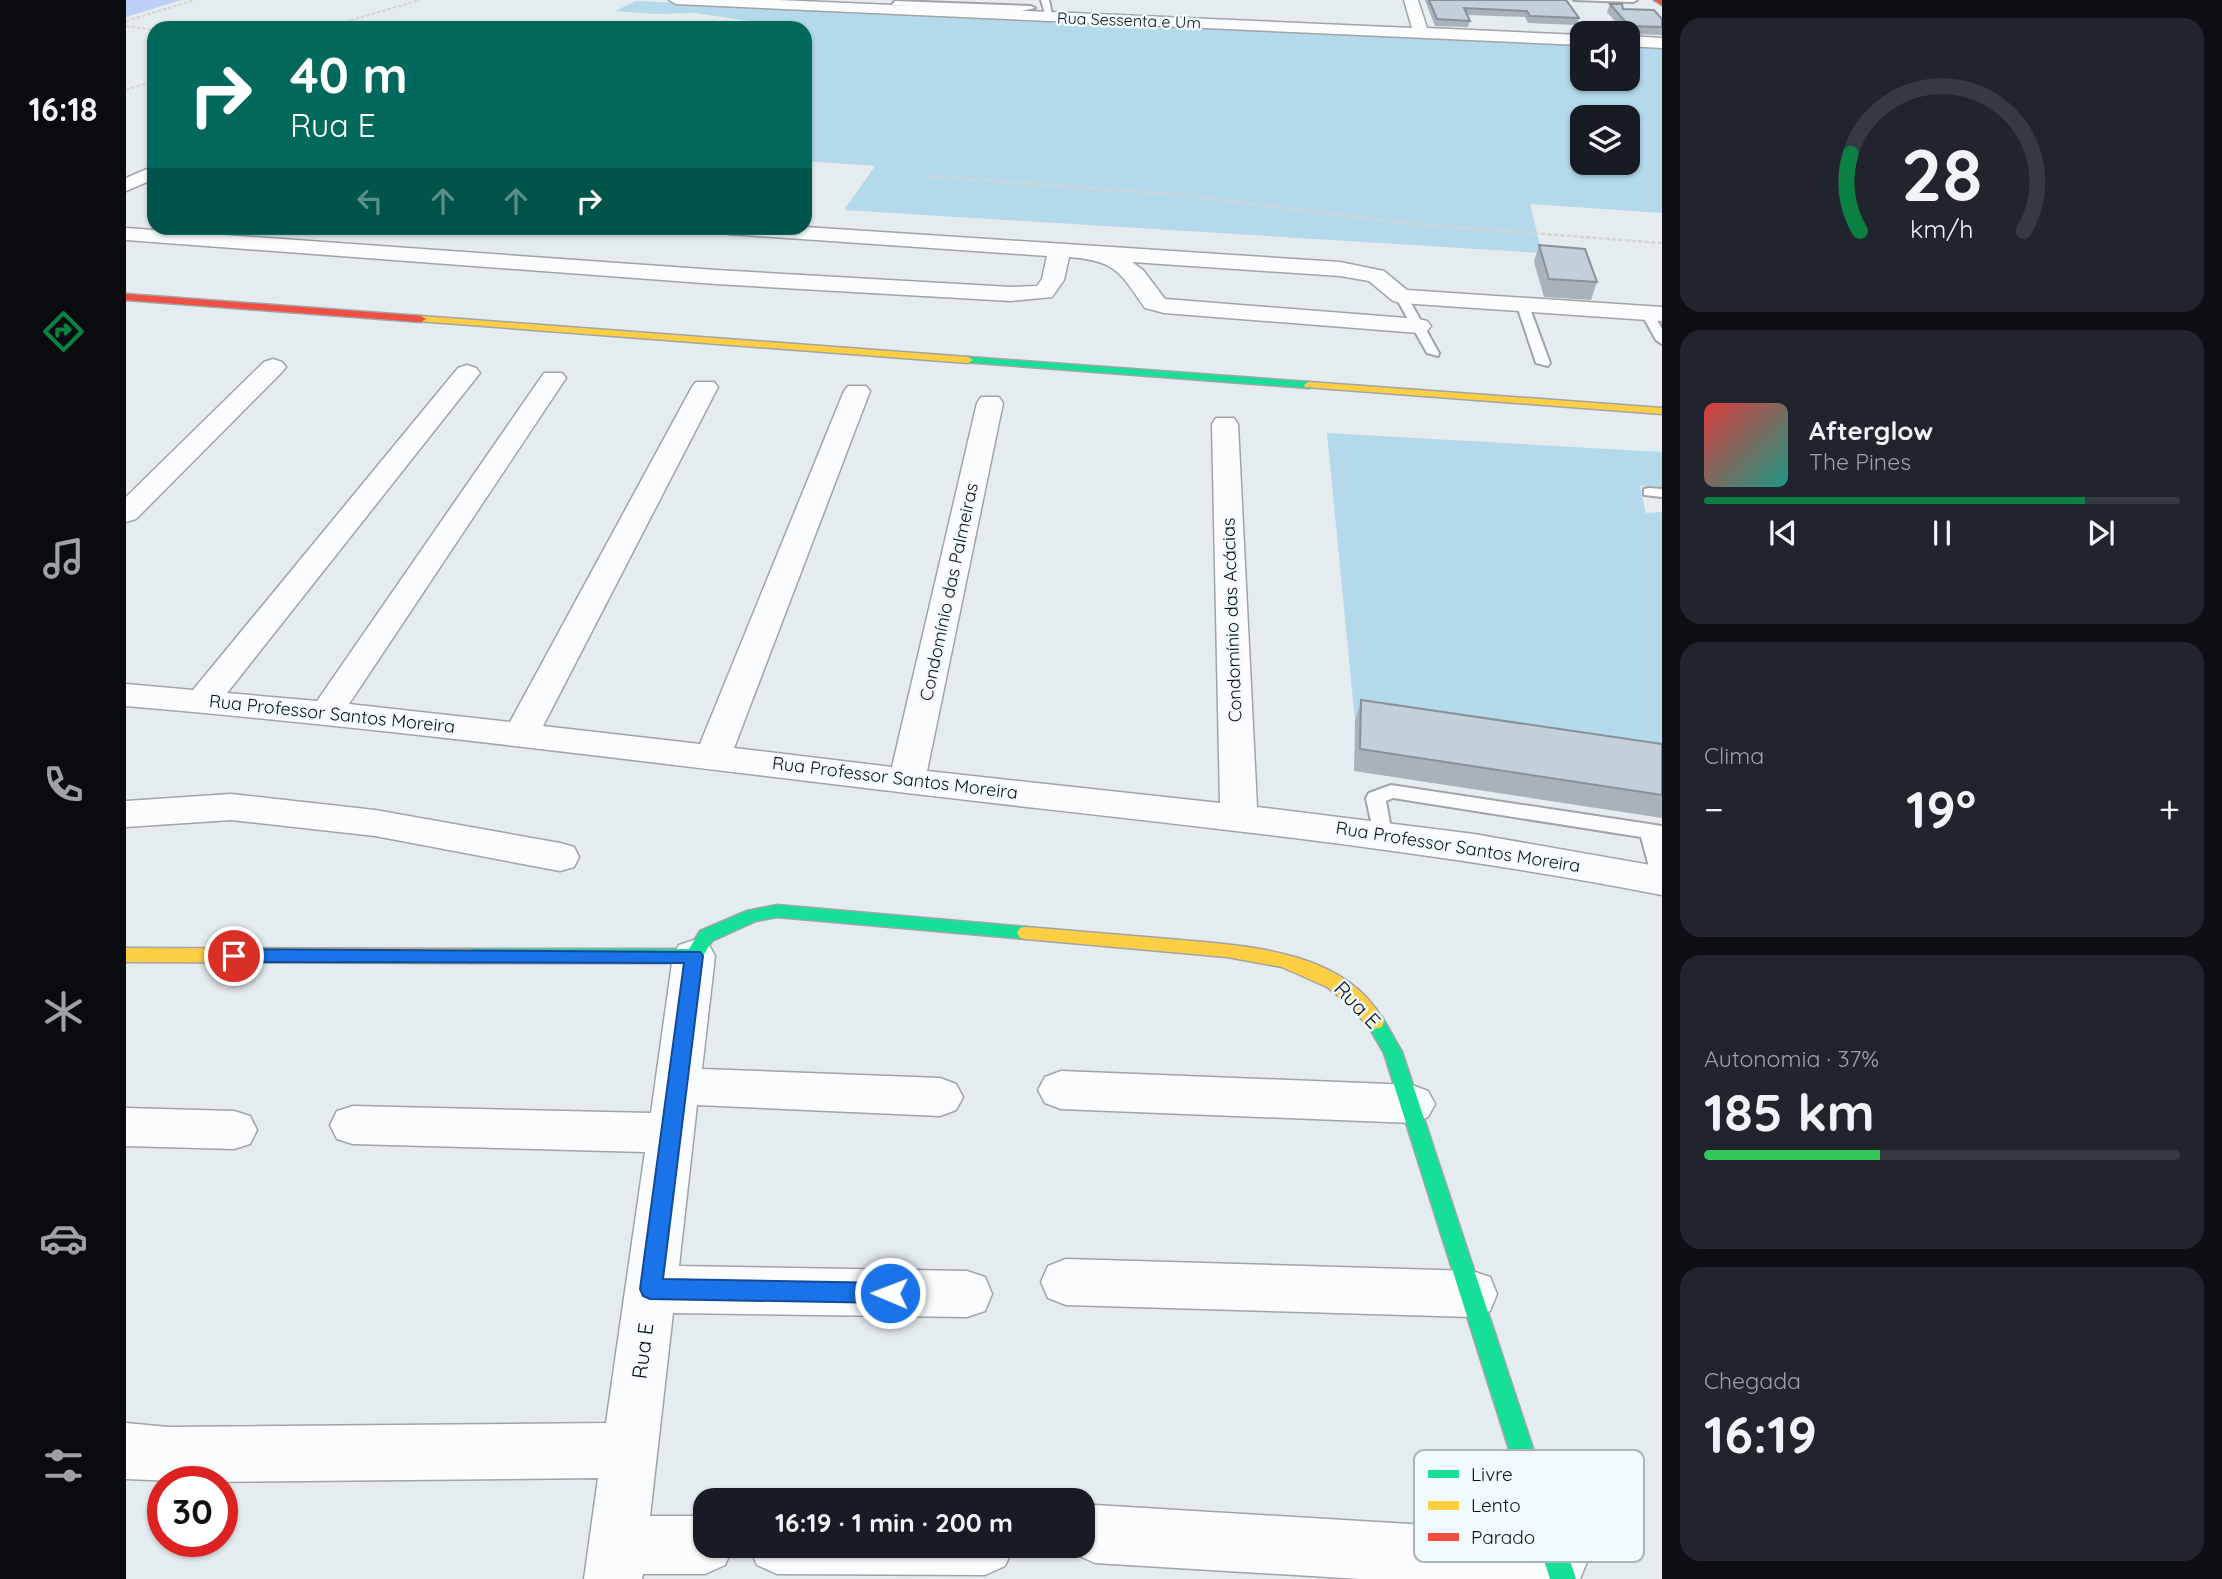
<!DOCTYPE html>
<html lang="pt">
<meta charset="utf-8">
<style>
body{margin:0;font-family:Quicksand,sans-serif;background:#20242c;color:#f1f3f6;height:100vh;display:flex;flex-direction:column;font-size:26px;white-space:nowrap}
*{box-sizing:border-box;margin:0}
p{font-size:23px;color:#9ea1a6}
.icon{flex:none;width:38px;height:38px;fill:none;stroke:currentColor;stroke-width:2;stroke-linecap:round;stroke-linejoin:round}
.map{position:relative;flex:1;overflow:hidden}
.sheet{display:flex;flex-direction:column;gap:18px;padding:18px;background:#0d0f14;width:560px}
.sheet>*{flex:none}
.hud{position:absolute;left:21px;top:21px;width:665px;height:214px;border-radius:21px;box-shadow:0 2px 5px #0004;background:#00695c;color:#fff;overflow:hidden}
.buttons{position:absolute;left:1444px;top:21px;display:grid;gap:14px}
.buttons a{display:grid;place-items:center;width:70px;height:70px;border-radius:14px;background:#171b24;box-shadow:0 2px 5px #0004;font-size:35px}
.speed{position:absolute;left:21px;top:1466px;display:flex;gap:14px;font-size:35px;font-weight:700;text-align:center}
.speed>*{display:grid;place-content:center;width:91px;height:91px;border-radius:50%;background:#171b24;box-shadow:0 2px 5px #0004;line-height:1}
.speed .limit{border:10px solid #d22;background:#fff;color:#111}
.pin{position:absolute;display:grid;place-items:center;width:60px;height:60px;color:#fff;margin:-30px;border:4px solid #fff;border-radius:50%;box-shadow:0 2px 7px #0007}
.me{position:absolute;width:77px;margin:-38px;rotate:271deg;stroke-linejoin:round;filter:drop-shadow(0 0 5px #0008)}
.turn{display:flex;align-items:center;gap:24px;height:147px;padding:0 28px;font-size:32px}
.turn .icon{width:91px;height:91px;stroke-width:2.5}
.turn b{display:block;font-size:49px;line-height:60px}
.lanes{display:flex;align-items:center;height:66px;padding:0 28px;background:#0003;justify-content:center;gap:35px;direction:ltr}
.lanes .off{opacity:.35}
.big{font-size:52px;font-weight:700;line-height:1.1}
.sheet .widget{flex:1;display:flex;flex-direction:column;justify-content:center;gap:10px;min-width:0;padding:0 24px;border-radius:21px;background:#20242c}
.sheet .dial{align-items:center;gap:0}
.dial svg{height:182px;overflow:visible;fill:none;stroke:#363941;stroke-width:7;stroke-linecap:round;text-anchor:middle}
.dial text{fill:#f1f3f6;stroke:none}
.song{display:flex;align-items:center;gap:21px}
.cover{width:84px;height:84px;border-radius:10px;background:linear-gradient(135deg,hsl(0 70% 55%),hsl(170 70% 35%))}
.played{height:7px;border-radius:4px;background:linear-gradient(90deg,#0b8043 80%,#363941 80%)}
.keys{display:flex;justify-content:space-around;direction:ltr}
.heat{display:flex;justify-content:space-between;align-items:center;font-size:38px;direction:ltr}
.charge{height:10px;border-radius:5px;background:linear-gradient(90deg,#34c759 37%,#363941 0)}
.trip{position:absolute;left:567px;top:1488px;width:402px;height:70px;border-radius:21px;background:#171b24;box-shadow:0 2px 5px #0004;font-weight:700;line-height:70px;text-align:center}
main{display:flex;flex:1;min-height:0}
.dock{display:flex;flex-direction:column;width:126px;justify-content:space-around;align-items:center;background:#090b0e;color:#9ea1a6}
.dock .icon{width:49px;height:49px}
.dock .current{color:#0b8043}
.dock b{font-size:32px;color:#f1f3f6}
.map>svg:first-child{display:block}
.green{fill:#b4d9ea;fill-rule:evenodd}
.water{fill:#becff7}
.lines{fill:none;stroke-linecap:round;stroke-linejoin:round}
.lane-casing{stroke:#9fa4a7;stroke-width:4}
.street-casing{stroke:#9fa4a7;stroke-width:3}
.fast-casing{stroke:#9fa4a7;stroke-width:3}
.slow-casing{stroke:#9fa4a7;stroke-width:3}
.jam-casing{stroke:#9fa4a7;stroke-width:3}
.path-far1{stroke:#d3d5d6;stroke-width:2;stroke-dasharray:3.5 2;stroke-linecap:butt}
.path{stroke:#d3d5d6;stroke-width:2.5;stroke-dasharray:4.5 2;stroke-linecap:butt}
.lane{fill:#fbfcfd;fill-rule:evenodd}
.street{fill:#fbfcfd;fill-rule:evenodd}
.fast{fill:#16e098;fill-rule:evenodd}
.slow{fill:#ffcf43;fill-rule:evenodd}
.jam{fill:#f24e42;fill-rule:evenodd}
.wall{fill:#a8b2bb}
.building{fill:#c3cfd9;stroke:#889198;stroke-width:2}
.route{fill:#1a73e8;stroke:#114b97;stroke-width:2}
.labels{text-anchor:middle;stroke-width:5;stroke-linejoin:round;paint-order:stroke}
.far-street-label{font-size:16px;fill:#0b0f11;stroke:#f0faff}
.street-label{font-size:18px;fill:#0b0f11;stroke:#f0faff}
.near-street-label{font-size:21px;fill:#0b0f11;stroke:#f0faff}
.key{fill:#f0faff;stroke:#abb4b8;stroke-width:2}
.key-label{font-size:19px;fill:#0b0f11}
</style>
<main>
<nav class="dock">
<b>16:18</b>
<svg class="icon current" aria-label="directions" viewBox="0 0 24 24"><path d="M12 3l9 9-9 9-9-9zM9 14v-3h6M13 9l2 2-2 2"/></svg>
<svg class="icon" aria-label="music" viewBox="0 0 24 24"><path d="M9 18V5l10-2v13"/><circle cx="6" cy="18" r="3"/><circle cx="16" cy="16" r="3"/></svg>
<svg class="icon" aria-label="phone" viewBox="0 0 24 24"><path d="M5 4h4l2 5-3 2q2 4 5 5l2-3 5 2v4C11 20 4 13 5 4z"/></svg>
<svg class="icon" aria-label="climate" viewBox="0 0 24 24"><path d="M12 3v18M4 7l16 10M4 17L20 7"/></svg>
<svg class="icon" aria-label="car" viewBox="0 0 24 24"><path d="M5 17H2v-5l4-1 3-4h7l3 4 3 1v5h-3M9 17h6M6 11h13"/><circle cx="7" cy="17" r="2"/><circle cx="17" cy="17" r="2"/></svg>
<svg class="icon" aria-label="filters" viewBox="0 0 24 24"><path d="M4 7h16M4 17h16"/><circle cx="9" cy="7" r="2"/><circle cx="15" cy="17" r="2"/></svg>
</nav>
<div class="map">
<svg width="1536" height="1579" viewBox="0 0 1536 1579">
<rect width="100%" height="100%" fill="#e5ecef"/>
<g class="green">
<path d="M510 1 1456 43V79H1502V45L1536 47V213L1404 204 1416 253 718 210 749 166 679 161V28H617L623 21 569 13 529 14 489 11ZM1456 117H1502V163H1456Z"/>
<polygon points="1201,433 1536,452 1536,487 1514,486 1520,513 1536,512 1536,766 1229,721"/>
</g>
<polygon class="water" points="0,0 55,0 0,17"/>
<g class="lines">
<g class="lane-casing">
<g id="lane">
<polygon points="915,0 923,0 927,19 920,17"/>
<polygon points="1448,0 1511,0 1507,2"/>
<polygon points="769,1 905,6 909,8 891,12 766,5"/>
<polygon points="1271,293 1281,296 1313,353 1312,356 1301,353 1269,296"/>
<polygon points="1392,300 1402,303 1424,363 1422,366 1410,363 1390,303"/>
<polygon points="1517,310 1527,313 1536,329 1536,344 1530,340 1515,313"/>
<polygon points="1523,488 1536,489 1536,497 1518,495 1518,489"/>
<polygon points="1265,785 1536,826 1536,885 1529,883 1526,878 1515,837 1267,798 1260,801 1266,835 1256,842 1249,840 1240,798 1243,793"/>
</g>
</g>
<g class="street-casing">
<g id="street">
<polygon points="543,0 652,0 1286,28 1278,0 1292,0 1301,28 1456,35 1456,45 550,4"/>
<polygon points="1502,36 1536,38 1536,48 1502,46"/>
<polygon points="28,166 28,179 0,191 0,178"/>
<path d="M679 227 1214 262 1258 271 1281 290 1536 307V321L1275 303 1267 301 1243 281 1214 276 1006 262 1017 270 1039 299 1293 319 1301 321 1305 326 1301 331 1293 333 1038 313 1019 308C993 271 990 261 943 257L938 280 926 297 885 301 590 284 0 240V228L590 270 885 287 911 286 916 279 921 256 603 234 592 228Z"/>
<polygon points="147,359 156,362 160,367 156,372 10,519 0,522 0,497 138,362"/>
<path d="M341 365 350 368 354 373 350 378 101 693 191 701 418 373H436L440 378 223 704 384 722 566 387 570 382H588L592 387 417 726 574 744 718 391 722 386H740L744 391 608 748 766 767 851 403 855 397H873L877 403 801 771 1094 803 1086 424 1090 418H1108L1112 424 1131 807 1348 834 1536 867V895C1286 846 1033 823 781 793 520 762 261 728 0 706V684L67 690 332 368Z"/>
<polygon points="105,794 249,810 434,843 448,847 453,857 448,867 434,871 249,836 105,820 0,827 0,801"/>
<polygon points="568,940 583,945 589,956 576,1069 814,1078 830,1084 837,1097 830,1110 814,1116 571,1105 553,1266 841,1271 859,1277 866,1294 859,1311 841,1317 547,1313 524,1516 579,1516 579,1545 608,1545 599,1565 579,1574 517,1574 516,1579 458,1579 472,1478 74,1482 0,1479 0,1423 42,1427 480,1423 519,1152 227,1144 211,1139 204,1125 211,1111 227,1106 525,1113 547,956 553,945"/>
<polygon points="935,1071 1286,1085 1302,1091 1309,1104 1302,1117 1286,1123 935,1109 919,1103 912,1090 919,1077"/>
<polygon points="0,1108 108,1111 124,1116 131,1130 124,1144 108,1149 0,1146"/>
<polygon points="940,1259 1346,1271 1364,1277 1371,1294 1364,1311 1346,1317 940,1305 922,1298 915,1282 922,1266"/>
<polygon points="969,1505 1432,1533 1453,1541 1461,1562 1454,1579 1235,1579 969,1563 949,1554 945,1545 957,1545 957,1510"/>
<polygon points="622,1545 888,1545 888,1546 879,1566 859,1575 651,1574 631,1565"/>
</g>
</g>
<g class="fast-casing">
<g id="fast">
<polygon points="842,357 1183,382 1188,385 1183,388 838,362 837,360"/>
<polygon points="651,905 900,927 906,928 909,933 906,938 900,939 651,917 630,921 586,941 574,961 568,963 344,963 338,961 335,956 338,951 344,949 563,949 574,931 621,911"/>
<polygon points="1249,1015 1256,1017 1276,1052 1450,1579 1424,1579 1258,1053 1240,1022 1242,1017"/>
</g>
</g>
<g class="slow-casing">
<g id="slow">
<polygon points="295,316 842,357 847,360 842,363 291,321 291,317"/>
<polygon points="1183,382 1536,408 1536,414 1179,387 1178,385"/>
<path d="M900 927C948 931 996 935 1043 939 1116 946 1219 948 1258 1022L1256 1027 1249 1029 1242 1027 1223 1004 1201 987 1156 967 1101 957 900 939 894 938 891 933 894 928Z"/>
<polygon points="0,948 344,949 350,951 353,956 350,961 344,963 0,962"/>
</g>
</g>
<g class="jam-casing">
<g id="jam">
<polygon points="1528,0 1536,0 1536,5"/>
<polygon points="0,294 295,316 300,319 295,322 0,300"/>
</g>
</g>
<g class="path-far1">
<polyline points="0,21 69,0"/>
<polyline points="0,26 28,30"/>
<polyline points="198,28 294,0"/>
<polyline points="0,90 28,81"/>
</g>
<polyline class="path" points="800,176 1053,195 1287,224 1536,243"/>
<use href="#lane" class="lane"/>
<use href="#street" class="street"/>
<use href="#fast" class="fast"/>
<use href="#slow" class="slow"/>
<use href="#jam" class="jam"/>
</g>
<g class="wall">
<polygon points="1299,0 1440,0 1453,18 1451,25 1402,23 1399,17 1341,15 1344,21 1342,27 1309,26"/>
<polygon points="1484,4 1497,9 1536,19 1536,35 1502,34 1502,33 1499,33 1481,12"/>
<polygon points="1413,245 1471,282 1465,300 1418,297 1408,262"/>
<polygon points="1235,700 1536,744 1536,818 1228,771 1229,721"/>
</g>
<g class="building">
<polygon points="1303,0 1440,0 1453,18 1404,16 1401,11 1338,8 1344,21 1311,19"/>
<polygon points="1484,4 1496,4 1497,9 1528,10 1536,19 1536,27 1503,26"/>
<polygon points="1413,245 1459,249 1471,282 1423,279"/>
<polygon points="1235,700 1536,744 1536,795 1234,749"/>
</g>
<polygon class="route" points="108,949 574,952 577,956 537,1279 764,1283 772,1286 775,1293 772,1300 764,1303 524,1299 517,1296 514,1289 558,963 108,962 99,956"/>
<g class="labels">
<g class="far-street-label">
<text transform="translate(1003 20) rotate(2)" y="6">Rua Sessenta e Um</text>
</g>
<g class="street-label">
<text transform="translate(823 592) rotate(-78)" y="6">Condomínio das Palmeiras</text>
<text transform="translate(1106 620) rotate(-92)" y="6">Condomínio das Acácias</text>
<text transform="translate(206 714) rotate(6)" y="6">Rua Professor Santos Moreira</text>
<text transform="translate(769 778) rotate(7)" y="6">Rua Professor Santos Moreira</text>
<text transform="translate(1332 847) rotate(9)" y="6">Rua Professor Santos Moreira</text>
</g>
<g class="near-street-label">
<text transform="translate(1231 1005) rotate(46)" y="7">Rua E</text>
<text transform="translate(517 1351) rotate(-83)" y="7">Rua E</text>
</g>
</g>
<rect x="1288" y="1450" width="230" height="112" rx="10" class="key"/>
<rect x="1302" y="1470" width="31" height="8" fill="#16e098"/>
<rect x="1302" y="1501" width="31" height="9" fill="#ffcf43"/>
<rect x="1302" y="1533" width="31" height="8" fill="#f24e42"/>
<g class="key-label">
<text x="1345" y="1481">Livre</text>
<text x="1345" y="1512">Lento</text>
<text x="1345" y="1544">Parado</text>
</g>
</svg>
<div class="buttons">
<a><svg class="icon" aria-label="sound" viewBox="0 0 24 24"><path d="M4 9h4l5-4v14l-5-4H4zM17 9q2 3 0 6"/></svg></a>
<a><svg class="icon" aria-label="layers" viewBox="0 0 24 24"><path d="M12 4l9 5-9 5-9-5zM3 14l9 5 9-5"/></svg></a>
</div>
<div class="speed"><div class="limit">30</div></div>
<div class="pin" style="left:108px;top:956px;background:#d93025"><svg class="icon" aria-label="arrive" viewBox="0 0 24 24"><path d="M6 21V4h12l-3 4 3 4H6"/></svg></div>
<svg class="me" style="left:764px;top:1293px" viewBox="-20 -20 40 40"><circle r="17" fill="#1a73e8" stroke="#fff" stroke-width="3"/><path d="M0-11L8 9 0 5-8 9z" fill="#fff"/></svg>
<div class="trip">16:19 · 1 min · 200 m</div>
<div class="hud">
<div class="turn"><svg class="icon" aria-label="right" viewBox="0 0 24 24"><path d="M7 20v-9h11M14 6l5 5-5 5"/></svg><div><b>40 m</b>Rua E</div></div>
<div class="lanes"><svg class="icon off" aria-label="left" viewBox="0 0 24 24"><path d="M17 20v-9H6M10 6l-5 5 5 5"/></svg><svg class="icon off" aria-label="ahead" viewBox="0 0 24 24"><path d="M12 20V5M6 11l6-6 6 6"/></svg><svg class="icon off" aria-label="ahead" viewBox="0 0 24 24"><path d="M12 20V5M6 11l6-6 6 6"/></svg><svg class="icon" aria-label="right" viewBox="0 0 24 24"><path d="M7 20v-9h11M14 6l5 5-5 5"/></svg></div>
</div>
</div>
<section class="sheet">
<div class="widget dial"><svg viewBox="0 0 100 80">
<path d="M14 69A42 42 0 1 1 86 69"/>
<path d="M14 69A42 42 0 0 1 10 35" stroke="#0b8043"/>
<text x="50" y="56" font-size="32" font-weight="700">28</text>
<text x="50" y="72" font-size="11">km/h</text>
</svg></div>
<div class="widget">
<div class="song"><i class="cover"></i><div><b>Afterglow</b><p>The Pines</p></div></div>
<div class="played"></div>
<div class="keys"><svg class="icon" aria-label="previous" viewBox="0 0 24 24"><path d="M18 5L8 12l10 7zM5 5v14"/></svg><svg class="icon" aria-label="pause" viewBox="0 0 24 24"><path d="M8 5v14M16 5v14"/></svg><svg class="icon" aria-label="next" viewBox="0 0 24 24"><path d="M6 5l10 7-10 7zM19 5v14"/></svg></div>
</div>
<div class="widget"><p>Clima</p>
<div class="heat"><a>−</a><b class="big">19°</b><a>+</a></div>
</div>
<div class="widget"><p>Autonomia · 37%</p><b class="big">185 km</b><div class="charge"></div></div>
<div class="widget"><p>Chegada</p><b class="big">16:19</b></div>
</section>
</main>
